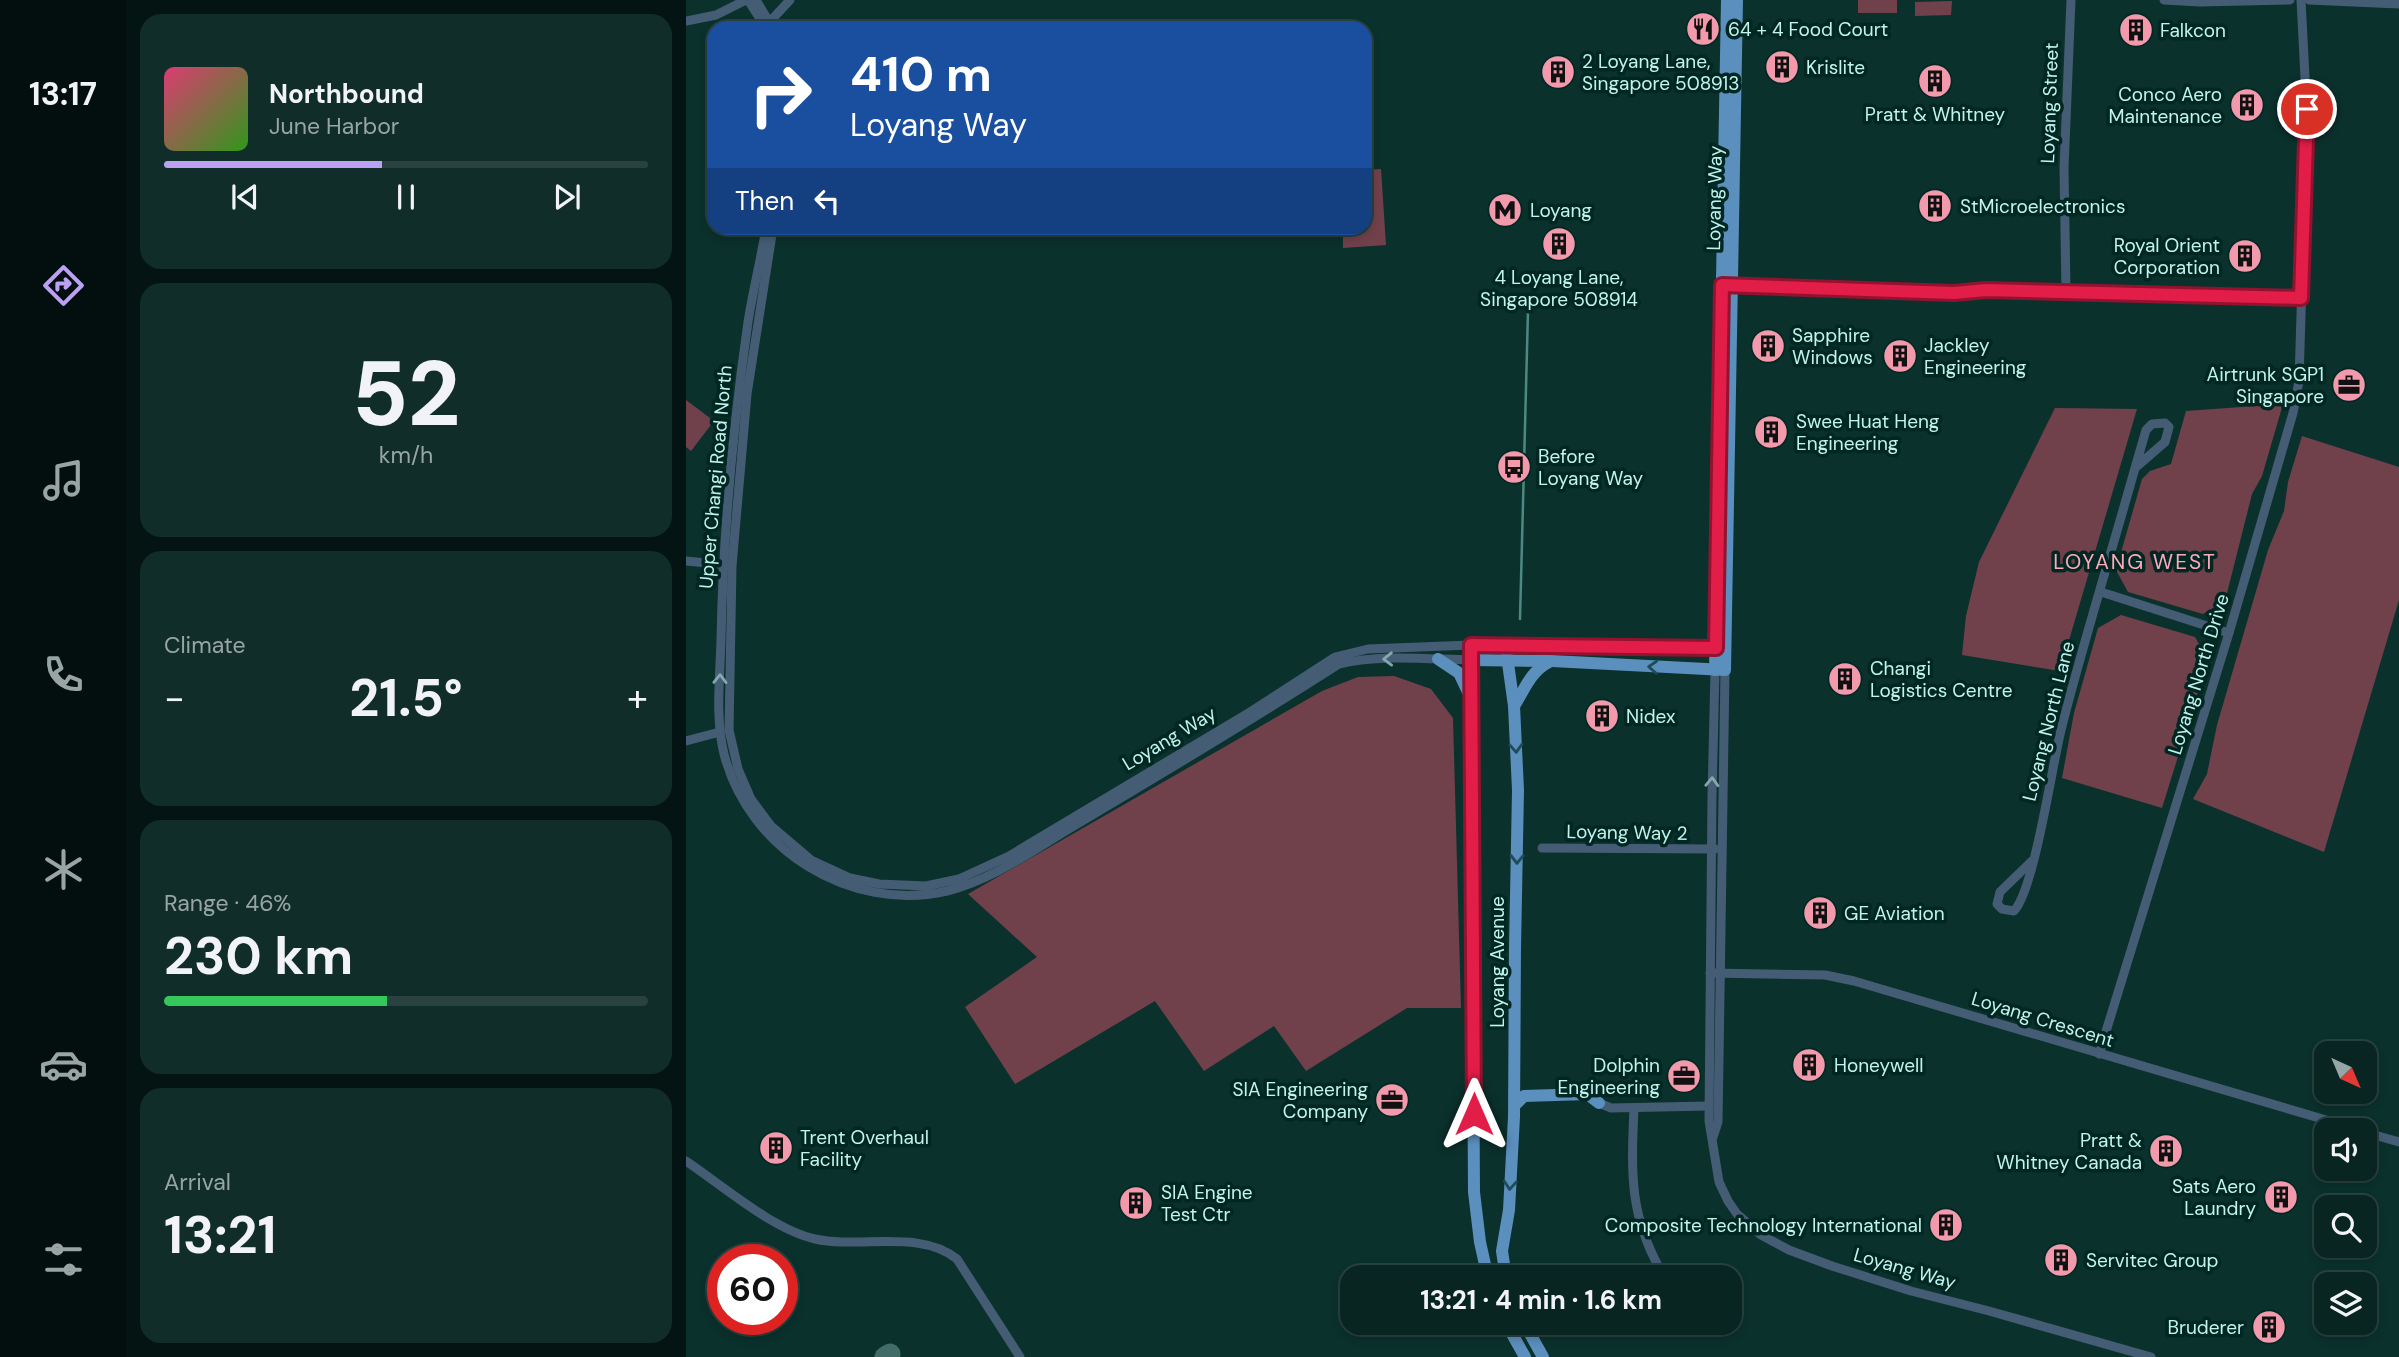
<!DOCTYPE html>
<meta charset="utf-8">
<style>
body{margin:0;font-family:"DM Sans",sans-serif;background:#112d2a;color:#f1f3f6;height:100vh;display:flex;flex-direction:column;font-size:26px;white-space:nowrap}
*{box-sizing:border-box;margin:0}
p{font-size:23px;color:#98a5a5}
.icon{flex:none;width:38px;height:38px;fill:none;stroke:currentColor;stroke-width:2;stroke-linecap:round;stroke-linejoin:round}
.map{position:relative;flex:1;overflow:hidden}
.sheet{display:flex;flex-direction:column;gap:14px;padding:14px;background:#041413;width:560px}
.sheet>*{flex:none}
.hud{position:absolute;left:21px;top:21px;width:665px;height:214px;border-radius:21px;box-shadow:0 4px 10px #0003,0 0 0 2px #294240;background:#1a4fa0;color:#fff;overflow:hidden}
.needle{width:46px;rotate:136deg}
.fabs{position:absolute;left:1628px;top:1041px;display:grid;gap:14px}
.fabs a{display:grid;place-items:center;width:63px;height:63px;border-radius:14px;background:#082522;box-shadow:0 4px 10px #0003,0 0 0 2px #294240;font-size:35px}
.speed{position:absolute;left:21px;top:1244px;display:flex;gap:14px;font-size:35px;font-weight:700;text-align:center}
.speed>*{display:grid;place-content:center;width:91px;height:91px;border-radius:50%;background:#082522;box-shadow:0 4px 10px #0003,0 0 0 2px #294240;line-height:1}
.speed .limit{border:10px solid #d22;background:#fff;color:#111}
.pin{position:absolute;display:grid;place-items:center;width:60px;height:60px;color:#fff;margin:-30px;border:4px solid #fff;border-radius:50%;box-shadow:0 2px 7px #0007}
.me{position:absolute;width:77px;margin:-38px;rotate:0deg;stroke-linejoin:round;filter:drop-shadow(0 0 5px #0008)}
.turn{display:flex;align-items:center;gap:24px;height:147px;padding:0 28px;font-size:32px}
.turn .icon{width:91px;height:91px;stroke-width:2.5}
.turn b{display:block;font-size:49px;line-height:60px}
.then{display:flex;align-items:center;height:66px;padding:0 28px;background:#0003;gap:14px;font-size:26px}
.big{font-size:52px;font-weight:700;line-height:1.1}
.sheet .widget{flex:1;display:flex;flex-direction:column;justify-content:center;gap:10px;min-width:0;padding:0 24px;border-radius:21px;background:#112d2a}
.sheet .dial{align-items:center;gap:0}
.dial b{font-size:91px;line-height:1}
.song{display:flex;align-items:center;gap:21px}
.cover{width:84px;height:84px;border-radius:10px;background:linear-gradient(135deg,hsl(340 70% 55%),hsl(110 70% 35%))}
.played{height:7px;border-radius:4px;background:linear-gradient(90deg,#bca0f2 45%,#294240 45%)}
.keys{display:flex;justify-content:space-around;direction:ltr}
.heat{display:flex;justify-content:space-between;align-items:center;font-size:38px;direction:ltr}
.charge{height:10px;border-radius:5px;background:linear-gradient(90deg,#34c759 46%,#294240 0)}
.trip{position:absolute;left:654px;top:1265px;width:402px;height:70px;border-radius:21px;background:#082522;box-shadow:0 4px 10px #0003,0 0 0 2px #294240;font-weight:700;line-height:70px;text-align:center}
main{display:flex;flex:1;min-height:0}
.dock{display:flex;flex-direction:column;width:126px;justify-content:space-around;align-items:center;background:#030f0e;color:#98a5a5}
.dock .icon{width:49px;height:49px}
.dock .active{color:#bca0f2}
.dock b{font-size:32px;color:#f1f3f6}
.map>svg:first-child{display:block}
.green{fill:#71414b}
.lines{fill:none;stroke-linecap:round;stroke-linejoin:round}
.stream{stroke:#4d8983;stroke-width:2.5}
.taxiway{stroke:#426c68;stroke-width:21}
.minor{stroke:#455d74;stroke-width:9}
.major{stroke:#5b8fbd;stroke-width:12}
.oneway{stroke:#83a8b0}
.oneway2{stroke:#204b59}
.route-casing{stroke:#92132f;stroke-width:18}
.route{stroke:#e11d48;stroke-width:12}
.labels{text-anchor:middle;stroke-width:7;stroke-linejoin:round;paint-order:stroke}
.poi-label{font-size:19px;fill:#c1f4ed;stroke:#012723;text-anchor:start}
.street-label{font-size:19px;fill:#c1f4ed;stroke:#012723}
.neighbourhood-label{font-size:21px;letter-spacing:2px;fill:#feaabb;stroke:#012723}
</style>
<main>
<nav class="dock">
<b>13:17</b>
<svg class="icon active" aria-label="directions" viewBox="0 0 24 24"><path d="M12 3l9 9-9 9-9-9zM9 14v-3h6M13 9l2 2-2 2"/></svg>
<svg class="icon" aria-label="music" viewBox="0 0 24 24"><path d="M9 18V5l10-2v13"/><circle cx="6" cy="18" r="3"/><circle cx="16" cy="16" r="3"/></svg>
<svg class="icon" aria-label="phone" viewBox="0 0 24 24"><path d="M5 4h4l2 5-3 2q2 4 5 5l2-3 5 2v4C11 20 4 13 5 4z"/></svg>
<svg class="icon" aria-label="climate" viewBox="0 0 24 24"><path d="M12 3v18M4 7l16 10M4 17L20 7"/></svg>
<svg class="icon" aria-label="car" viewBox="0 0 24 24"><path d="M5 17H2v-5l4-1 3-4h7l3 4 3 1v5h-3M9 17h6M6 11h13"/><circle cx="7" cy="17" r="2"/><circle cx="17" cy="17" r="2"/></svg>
<svg class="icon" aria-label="filters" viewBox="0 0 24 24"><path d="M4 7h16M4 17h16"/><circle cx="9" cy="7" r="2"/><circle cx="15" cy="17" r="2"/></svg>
</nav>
<section class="sheet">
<div class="widget">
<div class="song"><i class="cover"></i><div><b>Northbound</b><p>June Harbor</p></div></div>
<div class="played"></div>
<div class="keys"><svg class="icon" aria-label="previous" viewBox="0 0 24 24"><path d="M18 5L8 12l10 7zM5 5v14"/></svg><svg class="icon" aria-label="pause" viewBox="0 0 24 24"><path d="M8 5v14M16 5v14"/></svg><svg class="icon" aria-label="next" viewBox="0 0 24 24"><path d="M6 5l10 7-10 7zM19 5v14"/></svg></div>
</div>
<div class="widget dial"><b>52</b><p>km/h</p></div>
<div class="widget"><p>Climate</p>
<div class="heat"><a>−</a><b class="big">21.5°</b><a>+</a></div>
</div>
<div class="widget"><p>Range · 46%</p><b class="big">230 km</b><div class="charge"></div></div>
<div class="widget"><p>Arrival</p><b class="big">13:21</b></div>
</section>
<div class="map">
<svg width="1713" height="1357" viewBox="0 0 1713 1357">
<rect width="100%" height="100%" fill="#0b312d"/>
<g class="green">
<rect x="1172" y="0" width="39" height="13"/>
<polygon points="1266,1 1265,15 1229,16 1229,2"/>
<polygon points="695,169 700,245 657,248 657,228 679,228 679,170"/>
<polygon points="0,400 28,421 5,451 0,447"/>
<polygon points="1597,404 1576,476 1566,494 1539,601 1517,614 1442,592 1430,570 1456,479 1464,471 1485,464 1500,411"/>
<polygon points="1369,408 1451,409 1374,671 1276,655 1280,616 1293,562"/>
<polygon points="1616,436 1713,467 1713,600 1638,852 1507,799 1521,774 1531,725 1582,550 1598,511 1602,482"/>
<polygon points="1435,615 1509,637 1522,660 1476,808 1376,778 1388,713 1412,628"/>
<polygon points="708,676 745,689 767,718 775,1008 721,1008 620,1071 588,1026 518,1071 469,1001 329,1084 279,1007 351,957 282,894 636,691 672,677"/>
</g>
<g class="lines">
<polyline class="stream" points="834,619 842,311"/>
<polyline class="taxiway" points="199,1357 204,1354"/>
<g class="minor">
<polyline points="62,0 80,28"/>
<polyline points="70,0 85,25"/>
<polyline points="1478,0 1514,2 1604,0"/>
<polyline points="1623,0 1713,4"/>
<polyline points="0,21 30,15 60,0"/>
<polyline points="79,27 104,0"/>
<path d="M80 228C75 259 67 290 62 322 47 427 37 534 35 640 34 677 29 718 38 754 63 850 164 913 261 891 307 880 350 848 391 824 479 772 567 719 653 664 695 654 741 659 784 660"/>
<polyline points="87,228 61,394 46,566 43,730 52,769 65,799 85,826 125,860 164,878 193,884 240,886 273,879 323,856 564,712 649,657 682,649 785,645"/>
<polyline points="1043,285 1268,293 1300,290 1615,298"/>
<polyline points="1380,292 1378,168 1385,0"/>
<polyline points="0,561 41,565"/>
<polyline points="1415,592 1543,633"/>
<polyline points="1029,670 1026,797 1023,1121 1033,1182 1042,1201 1051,1214 1075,1235 1103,1250 1146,1266 1225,1291 1303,1311 1465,1357"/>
<polyline points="0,741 34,732"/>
<polyline points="856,848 1029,849"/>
<path d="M1347 860 1314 892 1311 904 1316 909 1328 911C1349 888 1366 764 1376 726 1398 640 1425 554 1449 468L1460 430 1466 424 1479 423 1483 427 1479 442 1449 468"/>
<polyline points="1024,973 1139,975 1168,981 1674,1130"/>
<polyline points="1413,1054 1543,633 1607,413 1613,381 1621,116 1615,0"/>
<polyline points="913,1103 925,1108 1023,1106"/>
<path d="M948 1108C945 1175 943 1218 979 1278"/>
<polyline points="1678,1132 1713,1142"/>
<polyline points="1027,1137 1032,1122 1039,670"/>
<path d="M0 1161C37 1186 86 1229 129 1239 175 1249 234 1229 271 1259L334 1357"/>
<polyline points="1017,1323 1026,1329 1037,1323"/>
</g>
<g class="major">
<polyline points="752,659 773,673 782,692"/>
<polyline points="784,660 866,661 1039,670 1051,0"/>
<polyline points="1029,670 1041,0"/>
<path d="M828 706C839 689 844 672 863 662"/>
<polyline points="829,1105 838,1096 901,1094 913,1103"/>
<polyline points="802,1278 794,1242 788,1192 785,645 1039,648"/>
<polyline points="820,1278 816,1251 823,1210 828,1117 829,948 832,790 828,706 821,656"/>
<polyline points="820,1323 839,1357"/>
<polyline points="838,1323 857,1357"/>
</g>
</g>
<defs><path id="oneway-chevron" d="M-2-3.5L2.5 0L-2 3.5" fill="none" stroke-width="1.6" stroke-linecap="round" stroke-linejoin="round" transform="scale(1.75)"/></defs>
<g class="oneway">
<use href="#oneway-chevron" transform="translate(702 659) rotate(179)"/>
<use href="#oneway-chevron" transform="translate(34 679) rotate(-89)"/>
<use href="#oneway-chevron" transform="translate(1026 782) rotate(-88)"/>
</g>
<g class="oneway2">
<use href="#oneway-chevron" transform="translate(967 667) rotate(-177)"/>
<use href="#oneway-chevron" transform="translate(830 748) rotate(87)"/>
<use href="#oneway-chevron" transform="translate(831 859) rotate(91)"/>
<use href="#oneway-chevron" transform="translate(824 1185) rotate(94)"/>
</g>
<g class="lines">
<g class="route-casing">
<polyline id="route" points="788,1114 785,645 1030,648 1036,285 1268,293 1300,290 1615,298 1621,109"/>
</g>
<use href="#route" class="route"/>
</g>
<defs>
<g id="restaurant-disc" transform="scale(1.75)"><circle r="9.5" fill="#f29aac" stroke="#012723"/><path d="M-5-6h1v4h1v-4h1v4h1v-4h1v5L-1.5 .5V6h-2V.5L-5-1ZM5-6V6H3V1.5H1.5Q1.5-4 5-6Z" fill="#111"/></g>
<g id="building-disc" transform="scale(1.75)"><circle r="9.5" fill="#f29aac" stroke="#012723"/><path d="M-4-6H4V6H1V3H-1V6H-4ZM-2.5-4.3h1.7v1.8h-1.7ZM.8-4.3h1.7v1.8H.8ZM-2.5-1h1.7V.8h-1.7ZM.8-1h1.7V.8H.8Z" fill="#111"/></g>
<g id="metro-disc" transform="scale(1.75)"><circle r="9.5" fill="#f29aac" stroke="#012723"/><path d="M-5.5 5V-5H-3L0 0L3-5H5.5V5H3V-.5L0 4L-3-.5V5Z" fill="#111"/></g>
<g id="office-disc" transform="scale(1.75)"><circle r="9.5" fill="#f29aac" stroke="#012723"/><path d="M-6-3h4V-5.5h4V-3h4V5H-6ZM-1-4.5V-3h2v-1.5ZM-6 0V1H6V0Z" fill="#111"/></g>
<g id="bus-disc" transform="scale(1.75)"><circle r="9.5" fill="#f29aac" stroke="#012723"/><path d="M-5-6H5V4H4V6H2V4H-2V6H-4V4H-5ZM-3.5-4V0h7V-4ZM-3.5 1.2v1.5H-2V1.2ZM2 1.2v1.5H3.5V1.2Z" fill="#111"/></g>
</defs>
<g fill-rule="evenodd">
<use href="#restaurant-disc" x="1017" y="29"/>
<use href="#building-disc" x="1450" y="30"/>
<use href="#building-disc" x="1096" y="67"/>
<use href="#building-disc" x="872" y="72"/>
<use href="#building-disc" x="1249" y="81"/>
<use href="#building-disc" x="1561" y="105"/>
<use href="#building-disc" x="1249" y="206"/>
<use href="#metro-disc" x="819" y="210"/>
<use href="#building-disc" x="873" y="244"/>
<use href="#building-disc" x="1559" y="256"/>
<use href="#building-disc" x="1082" y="346"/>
<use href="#building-disc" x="1214" y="356"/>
<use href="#office-disc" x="1663" y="385"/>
<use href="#building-disc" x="1085" y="432"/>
<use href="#bus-disc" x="828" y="467"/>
<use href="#building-disc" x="1159" y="679"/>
<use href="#building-disc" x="916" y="716"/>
<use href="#building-disc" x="1134" y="913"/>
<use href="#building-disc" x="1123" y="1065"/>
<use href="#office-disc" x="998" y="1076"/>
<use href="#office-disc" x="706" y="1100"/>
<use href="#building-disc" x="90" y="1148"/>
<use href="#building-disc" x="1480" y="1151"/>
<use href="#building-disc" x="1595" y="1197"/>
<use href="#building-disc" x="450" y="1203"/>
<use href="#building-disc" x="1260" y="1225"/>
<use href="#building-disc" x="1375" y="1260"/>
<use href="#building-disc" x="1583" y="1327"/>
</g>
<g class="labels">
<g class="poi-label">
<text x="1042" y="36">64 + 4 Food Court</text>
<text x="1474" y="37">Falkcon</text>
<text x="896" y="68">2 Loyang Lane,<tspan x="896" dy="22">Singapore 508913</tspan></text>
<text x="1120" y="74">Krislite</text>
<text x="1536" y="101" text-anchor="end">Conco Aero<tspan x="1536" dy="22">Maintenance</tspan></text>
<text x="1249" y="121" text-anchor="middle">Pratt &amp; Whitney</text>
<text x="1274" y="213">StMicroelectronics</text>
<text x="844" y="217">Loyang</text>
<text x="1534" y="252" text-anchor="end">Royal Orient<tspan x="1534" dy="22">Corporation</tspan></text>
<text x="873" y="284" text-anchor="middle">4 Loyang Lane,<tspan x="873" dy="22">Singapore 508914</tspan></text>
<text x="1106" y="342">Sapphire<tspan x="1106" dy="22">Windows</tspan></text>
<text x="1238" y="352">Jackley<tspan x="1238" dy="22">Engineering</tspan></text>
<text x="1638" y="381" text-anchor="end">Airtrunk SGP1<tspan x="1638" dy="22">Singapore</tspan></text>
<text x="1110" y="428">Swee Huat Heng<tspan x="1110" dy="22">Engineering</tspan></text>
<text x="852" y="463">Before<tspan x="852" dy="22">Loyang Way</tspan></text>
<text x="1184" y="675">Changi<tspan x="1184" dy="22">Logistics Centre</tspan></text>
<text x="940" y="723">Nidex</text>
<text x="1158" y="920">GE Aviation</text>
<text x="974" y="1072" text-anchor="end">Dolphin<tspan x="974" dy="22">Engineering</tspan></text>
<text x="1148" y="1072">Honeywell</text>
<text x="682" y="1096" text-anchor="end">SIA Engineering<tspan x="682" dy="22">Company</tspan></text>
<text x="114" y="1144">Trent Overhaul<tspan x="114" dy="22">Facility</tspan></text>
<text x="1456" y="1147" text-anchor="end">Pratt &amp;<tspan x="1456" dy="22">Whitney Canada</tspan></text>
<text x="1570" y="1193" text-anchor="end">Sats Aero<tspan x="1570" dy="22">Laundry</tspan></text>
<text x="475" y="1199">SIA Engine<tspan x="475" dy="22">Test Ctr</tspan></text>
<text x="1236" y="1232" text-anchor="end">Composite Technology International</text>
<text x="1400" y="1267">Servitec Group</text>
<text x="1558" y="1334" text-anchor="end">Bruderer</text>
</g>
<g class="street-label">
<text transform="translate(1363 103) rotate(-88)" y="7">Loyang Street</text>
<text transform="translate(1028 198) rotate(-89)" y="7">Loyang Way</text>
<text transform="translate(29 477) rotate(-85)" y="7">Upper Changi Road North</text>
<text transform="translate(1512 674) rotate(-73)" y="7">Loyang North Drive</text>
<text transform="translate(1362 721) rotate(-76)" y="7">Loyang North Lane</text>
<text transform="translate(483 738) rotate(-31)" y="7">Loyang Way</text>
<text transform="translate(941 832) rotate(1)" y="7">Loyang Way 2</text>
<text transform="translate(811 962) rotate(-90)" y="7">Loyang Avenue</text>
<text transform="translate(1357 1019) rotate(17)" y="7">Loyang Crescent</text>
<text transform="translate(1219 1268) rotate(16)" y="7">Loyang Way</text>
</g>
<g class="neighbourhood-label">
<text x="1449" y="569">LOYANG WEST</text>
</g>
</g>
</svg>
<div class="fabs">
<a><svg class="needle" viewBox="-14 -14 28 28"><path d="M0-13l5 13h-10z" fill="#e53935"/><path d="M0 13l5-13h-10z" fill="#98a5a5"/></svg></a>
<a><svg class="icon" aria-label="sound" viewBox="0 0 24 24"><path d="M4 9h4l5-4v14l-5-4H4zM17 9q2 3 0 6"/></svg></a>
<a><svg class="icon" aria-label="search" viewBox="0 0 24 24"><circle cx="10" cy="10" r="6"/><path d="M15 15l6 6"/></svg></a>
<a><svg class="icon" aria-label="layers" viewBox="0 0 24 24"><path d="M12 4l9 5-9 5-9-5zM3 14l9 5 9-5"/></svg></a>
</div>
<div class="speed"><div class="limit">60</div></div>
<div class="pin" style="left:1621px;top:109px;background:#d93025"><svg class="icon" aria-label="arrive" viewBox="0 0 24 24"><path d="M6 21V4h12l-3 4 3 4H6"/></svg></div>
<svg class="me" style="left:788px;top:1114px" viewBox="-20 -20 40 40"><path d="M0-17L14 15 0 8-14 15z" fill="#e11d48" stroke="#fff" stroke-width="4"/></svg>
<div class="trip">13:21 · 4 min · 1.6 km</div>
<div class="hud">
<div class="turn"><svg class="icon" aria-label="right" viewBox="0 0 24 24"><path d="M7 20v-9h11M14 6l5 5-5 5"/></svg><div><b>410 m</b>Loyang Way</div></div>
<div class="then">Then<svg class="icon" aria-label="left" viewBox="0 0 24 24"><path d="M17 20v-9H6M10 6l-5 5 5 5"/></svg></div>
</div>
</div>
</main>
